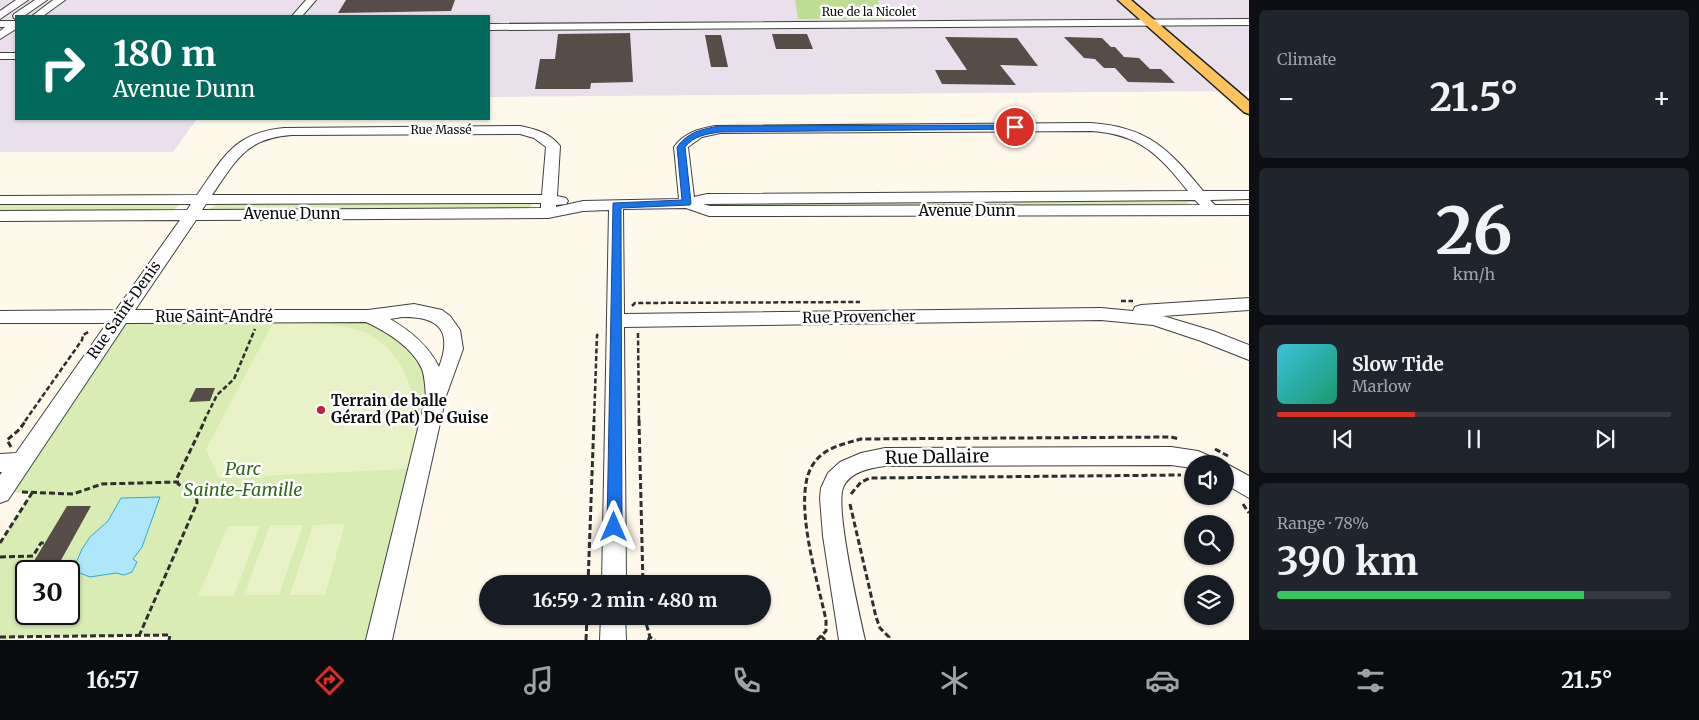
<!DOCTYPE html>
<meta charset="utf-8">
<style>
body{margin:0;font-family:Merriweather,serif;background:#20242c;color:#f1f3f6;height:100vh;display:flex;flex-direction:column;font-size:19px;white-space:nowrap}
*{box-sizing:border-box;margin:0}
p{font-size:16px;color:#9ea1a6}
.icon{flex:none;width:28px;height:28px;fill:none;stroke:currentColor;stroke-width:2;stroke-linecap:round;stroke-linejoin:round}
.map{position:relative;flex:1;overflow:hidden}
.details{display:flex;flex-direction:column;gap:10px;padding:10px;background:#0d0f14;width:450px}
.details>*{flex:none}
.hud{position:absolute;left:15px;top:15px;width:475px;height:105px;border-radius:0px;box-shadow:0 1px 4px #0004;background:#00695c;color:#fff;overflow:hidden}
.buttons{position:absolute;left:1184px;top:455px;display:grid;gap:10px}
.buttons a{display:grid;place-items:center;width:50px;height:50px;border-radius:50%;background:#171b24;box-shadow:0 1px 4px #0004;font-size:25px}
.speed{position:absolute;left:15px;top:560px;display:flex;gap:10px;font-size:25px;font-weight:700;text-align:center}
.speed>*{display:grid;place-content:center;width:65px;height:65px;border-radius:50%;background:#171b24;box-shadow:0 1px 4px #0004;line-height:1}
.speed .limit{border:2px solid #111;border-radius:8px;background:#fff;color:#111}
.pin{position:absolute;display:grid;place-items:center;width:42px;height:42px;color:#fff;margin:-21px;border:2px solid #fff;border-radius:50%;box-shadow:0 1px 5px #0007}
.me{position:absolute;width:55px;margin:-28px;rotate:0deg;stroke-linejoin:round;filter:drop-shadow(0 0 4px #0008)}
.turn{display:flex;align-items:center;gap:18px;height:105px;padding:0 15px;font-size:22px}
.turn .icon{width:65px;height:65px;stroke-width:2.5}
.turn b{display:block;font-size:35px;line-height:42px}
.big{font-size:38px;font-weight:700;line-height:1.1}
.details .tile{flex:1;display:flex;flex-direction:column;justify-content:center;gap:8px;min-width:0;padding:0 18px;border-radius:8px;background:#20242c}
.details .dial{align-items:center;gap:0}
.dial b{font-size:65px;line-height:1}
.song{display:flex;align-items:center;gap:15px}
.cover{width:60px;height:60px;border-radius:8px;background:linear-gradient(135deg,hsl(190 70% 55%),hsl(160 70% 35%))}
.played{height:5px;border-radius:2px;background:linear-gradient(90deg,#d93025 35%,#363941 35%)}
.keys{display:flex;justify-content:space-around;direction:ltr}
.heat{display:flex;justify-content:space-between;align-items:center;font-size:28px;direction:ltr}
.charge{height:8px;border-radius:4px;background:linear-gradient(90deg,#34c759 78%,#363941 0)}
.trip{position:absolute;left:479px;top:575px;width:292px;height:50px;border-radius:25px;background:#171b24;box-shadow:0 1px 4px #0004;font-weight:700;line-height:50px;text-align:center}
.tabs{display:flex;height:80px;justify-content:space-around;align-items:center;background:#090b0e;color:#9ea1a6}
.tabs .icon{width:35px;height:35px}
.tabs .selected{color:#d93025}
.tabs b{font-size:22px;color:#f1f3f6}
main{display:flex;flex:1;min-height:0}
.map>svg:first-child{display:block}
.industrial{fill:#e9e0ec}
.green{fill:#d8ecb4;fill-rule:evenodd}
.forest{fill:#bedd92}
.pitch{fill:#e9f2c6}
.water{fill:#aee7fa;stroke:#30a8d5}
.building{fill:#564c48}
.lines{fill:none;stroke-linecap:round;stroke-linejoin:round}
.minor-casing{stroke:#404040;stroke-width:2}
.major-casing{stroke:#1e1e1e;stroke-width:3}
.path-far1{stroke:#2f2f2f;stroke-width:2.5;stroke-dasharray:5 2.5;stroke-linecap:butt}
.path{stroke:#2f2f2f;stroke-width:3;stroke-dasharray:6 3;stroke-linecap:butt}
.minor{fill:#fff;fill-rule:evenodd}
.major{fill:#ffc25c;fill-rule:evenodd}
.route{fill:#1a73e8;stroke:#114b97}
.poi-dot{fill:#c51d3a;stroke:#fff;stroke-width:2}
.labels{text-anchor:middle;stroke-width:5;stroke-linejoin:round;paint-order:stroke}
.far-street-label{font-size:12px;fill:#0d0d0d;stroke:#fff}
.street-label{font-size:15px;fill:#0d0d0d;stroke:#fff}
.poi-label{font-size:15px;font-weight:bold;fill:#0d0d0d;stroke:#fff;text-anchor:start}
.near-street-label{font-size:18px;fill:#0d0d0d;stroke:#fff}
.near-park-label{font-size:18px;font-style:italic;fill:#346819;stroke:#fff}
</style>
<main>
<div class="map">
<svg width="1249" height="640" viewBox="0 0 1249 640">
<rect width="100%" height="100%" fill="#fff9ec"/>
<polygon class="industrial" points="0,0 1249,0 1249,91 489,97 489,16 16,16 16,119 197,119 173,152 0,152"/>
<g class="green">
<polygon points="1185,200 1190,205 707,209 703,204 704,202"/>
<polygon points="177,203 179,206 171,211 0,212 0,204"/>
<polygon points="216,203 531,203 533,204 528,209 211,211 210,209"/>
<path d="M120 317 384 322 431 370 379 640H169L170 635 10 637 8 640H0V543L32 493 1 492ZM26 571H69V614H26Z"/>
</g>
<polygon class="forest" points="795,0 878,0 884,19 798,19"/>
<g class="pitch">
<path d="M274 321C302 323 331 322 358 330 401 343 422 397 415 440 413 450 409 460 407 469L219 478 206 449Z"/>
<polygon points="345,524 325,595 290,595 313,525"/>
<polygon points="270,525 303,525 279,595 244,595"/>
<polygon points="228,526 260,526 234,596 198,596"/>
</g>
<polygon class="water" points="160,497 142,547 133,559 137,562 132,572 124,575 116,573 90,577 77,572 76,563 82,549 90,537 108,521 121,498"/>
<g class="building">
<polygon points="346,0 455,0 451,11 338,13"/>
<polygon points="630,33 633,82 591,83 590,89 535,89 540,59 555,59 558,34"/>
<polygon points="772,34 807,34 813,49 776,49"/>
<polygon points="705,35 721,35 728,67 711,67"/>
<polygon points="945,37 1017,38 1038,66 1000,65 1016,85 942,84 935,70 967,70"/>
<polygon points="1064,37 1102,38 1111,47 1115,47 1124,57 1139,58 1150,69 1161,69 1175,83 1128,82 1115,68 1104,68 1095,59 1084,58"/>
<polygon points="196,388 215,388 210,401 189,402"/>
<polygon points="67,506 91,506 55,571 28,571"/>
</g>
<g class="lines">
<g class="minor-casing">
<g id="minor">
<polygon points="16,0 28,0 0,19 0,11"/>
<polygon points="35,0 47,0 24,16 16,16 16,19 14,18 13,16 14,14"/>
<polygon points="53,0 65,0 43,16 32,16"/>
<polygon points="306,0 316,0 302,16 292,16"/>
<polygon points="1249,19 1249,25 489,30 489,24"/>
<polygon points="0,21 16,21 16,29 0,39 0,31 5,27 0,27"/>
<rect x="0" y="53" width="16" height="6"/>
<path d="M1091 123C1148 127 1169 149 1203 191H1249V199L1210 200 1215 205H1249V215L709 216 686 208 623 209 624 314 1101 308 1133 311 1135 307 1141 305 1249 298V310L1163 316 1213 331 1249 345V360L1201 341 1153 325 1101 320 624 327 626 584H602L609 210 583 211 548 218 196 220 135 310H368L414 304 442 310 450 316 460 330 463 349 446 396 392 640H366L426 396C425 387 425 377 422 369 413 348 386 331 366 322L126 323 8 500 0 503V475L2 472H0V454L16 453 107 323H0V311L116 310 180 220 0 221V211L187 210 191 204H0V196L197 195C224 157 233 133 284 128L520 126C535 129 550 133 560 146L557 196 566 198 568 201 566 204 556 205V207L583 201 679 199 674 147C684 133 698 129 715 126ZM1091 131C1140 134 1159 155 1188 191L707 194 694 197 688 147 702 137 720 133ZM520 134 534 138 546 147 542 195H212C236 160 246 138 292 135ZM1195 200 1200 205 710 206 703 204ZM541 203V208L202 210 206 204ZM402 317C439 316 453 331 439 367 428 345 411 331 390 319Z"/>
<path d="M1171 447 1198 451 1214 458 1217 464H1192V468L1171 465 885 466C870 468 849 472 843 488 835 509 859 613 865 640H839L823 536 820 498 821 488 828 473 840 462 861 453 885 448Z"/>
<polygon points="1225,463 1249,476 1249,498 1225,484 1225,464 1222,464"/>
<polygon points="601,616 625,616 626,640 600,640"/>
</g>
</g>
<g class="major-casing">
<polygon id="major" points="1118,0 1131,0 1249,101 1249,114 1244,112"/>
</g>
<g class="path-far1">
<polyline points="1121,301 1133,301"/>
<polyline points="632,306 635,303 860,302"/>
<polyline points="638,333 639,421"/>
<polyline points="25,421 82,340 83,335 90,331"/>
<polyline points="204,421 217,395 234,379 255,329"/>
<polyline points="594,421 597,335 599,334"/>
</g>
<g class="path">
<polyline points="639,420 643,584"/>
<polyline points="11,447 7,440 20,429 26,420"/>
<polyline points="1215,449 1228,456"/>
<polyline points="22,492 73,494 102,484 177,482"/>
<polyline points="851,494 861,482 870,478 1181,475"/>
<polyline points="850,504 876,617 880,628 889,637 887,640"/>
<polyline points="1243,504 1249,513"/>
<polyline points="0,543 32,493"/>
<polyline points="0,557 33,556 41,543 45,543"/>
<polyline points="588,584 594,420"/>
<polyline points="644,616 650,637"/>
<path d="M139 636 197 503C197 491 187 489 178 484L177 478 205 420"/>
<polyline points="0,637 170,635 169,640"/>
<polyline points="586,640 587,616"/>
<polyline points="648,640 650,637 655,640"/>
<polyline points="817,640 821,636"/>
<path d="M825 640 821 636 826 631V620C818 582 792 499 812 466 822 448 843 444 861 439L1171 437 1179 439"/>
</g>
<use href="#minor" class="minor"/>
<use href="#major" class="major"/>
</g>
<path class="route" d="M1015 125 1019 127 1018 129 720 132C706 134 694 136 685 147L691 203 690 205 621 208 622 527 620 532 614 534 609 532 607 527 613 203 682 200 677 147C688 132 702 129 720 126Z"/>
<circle class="poi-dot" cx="321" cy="410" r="5"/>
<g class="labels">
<g class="far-street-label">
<text x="869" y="16">Rue de la Nicolet</text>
<text x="441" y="134">Rue Massé</text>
</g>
<g class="street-label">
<text x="967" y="216">Avenue Dunn</text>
<text x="292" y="219">Avenue Dunn</text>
<text transform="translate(124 310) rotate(-55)" y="5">Rue Saint-Denis</text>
<text x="214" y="322">Rue Saint-André</text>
<text transform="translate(859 317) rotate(-1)" y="5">Rue Provencher</text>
</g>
<g class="poi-label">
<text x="331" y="406">Terrain de balle<tspan x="331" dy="17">Gérard (Pat) De Guise</tspan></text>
</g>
<g class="near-street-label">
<text transform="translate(937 457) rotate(-1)" y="6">Rue Dallaire</text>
</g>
<g class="near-park-label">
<text x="243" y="475">Parc<tspan x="243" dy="21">Sainte-Famille</tspan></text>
</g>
</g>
</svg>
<div class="buttons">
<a><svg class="icon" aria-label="sound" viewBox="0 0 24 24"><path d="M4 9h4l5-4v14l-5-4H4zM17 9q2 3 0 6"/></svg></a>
<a><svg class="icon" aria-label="search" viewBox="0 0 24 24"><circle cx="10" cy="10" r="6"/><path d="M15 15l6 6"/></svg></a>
<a><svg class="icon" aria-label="layers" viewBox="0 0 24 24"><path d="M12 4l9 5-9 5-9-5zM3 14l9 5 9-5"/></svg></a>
</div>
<div class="speed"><div class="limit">30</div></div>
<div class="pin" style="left:1015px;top:127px;background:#d93025"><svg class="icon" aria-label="arrive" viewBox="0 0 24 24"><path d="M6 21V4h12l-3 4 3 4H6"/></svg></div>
<svg class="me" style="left:614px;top:527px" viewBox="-20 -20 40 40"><path d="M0-17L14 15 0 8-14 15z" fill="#1a73e8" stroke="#fff" stroke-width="4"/></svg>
<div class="trip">16:59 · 2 min · 480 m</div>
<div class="hud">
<div class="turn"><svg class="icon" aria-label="right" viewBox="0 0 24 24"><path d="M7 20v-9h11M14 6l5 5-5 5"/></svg><div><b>180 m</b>Avenue Dunn</div></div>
</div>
</div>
<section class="details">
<div class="tile"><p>Climate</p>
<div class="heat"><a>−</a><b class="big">21.5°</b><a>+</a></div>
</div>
<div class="tile dial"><b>26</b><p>km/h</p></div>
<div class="tile">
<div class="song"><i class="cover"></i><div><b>Slow Tide</b><p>Marlow</p></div></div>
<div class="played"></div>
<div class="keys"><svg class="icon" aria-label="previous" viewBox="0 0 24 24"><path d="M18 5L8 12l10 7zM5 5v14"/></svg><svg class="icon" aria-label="pause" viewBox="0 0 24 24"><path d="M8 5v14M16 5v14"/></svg><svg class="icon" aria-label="next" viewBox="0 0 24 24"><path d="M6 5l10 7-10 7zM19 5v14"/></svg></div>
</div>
<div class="tile"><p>Range · 78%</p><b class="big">390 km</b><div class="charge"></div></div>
</section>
</main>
<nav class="tabs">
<b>16:57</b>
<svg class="icon selected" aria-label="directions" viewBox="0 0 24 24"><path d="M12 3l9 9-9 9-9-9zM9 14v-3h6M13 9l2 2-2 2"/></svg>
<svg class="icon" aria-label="music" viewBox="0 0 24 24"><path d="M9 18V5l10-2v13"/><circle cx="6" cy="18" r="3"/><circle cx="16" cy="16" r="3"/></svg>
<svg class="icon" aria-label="phone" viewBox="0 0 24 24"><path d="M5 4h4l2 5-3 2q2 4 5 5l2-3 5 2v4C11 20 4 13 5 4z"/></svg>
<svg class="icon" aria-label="climate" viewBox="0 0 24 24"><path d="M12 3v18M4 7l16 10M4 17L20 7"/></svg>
<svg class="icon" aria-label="car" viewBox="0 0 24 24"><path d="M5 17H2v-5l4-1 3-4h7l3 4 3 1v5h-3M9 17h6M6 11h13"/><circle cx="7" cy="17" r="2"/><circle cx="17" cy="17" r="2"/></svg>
<svg class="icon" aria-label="filters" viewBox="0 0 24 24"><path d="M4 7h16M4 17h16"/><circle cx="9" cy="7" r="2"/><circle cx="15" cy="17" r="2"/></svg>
<b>21.5°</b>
</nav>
